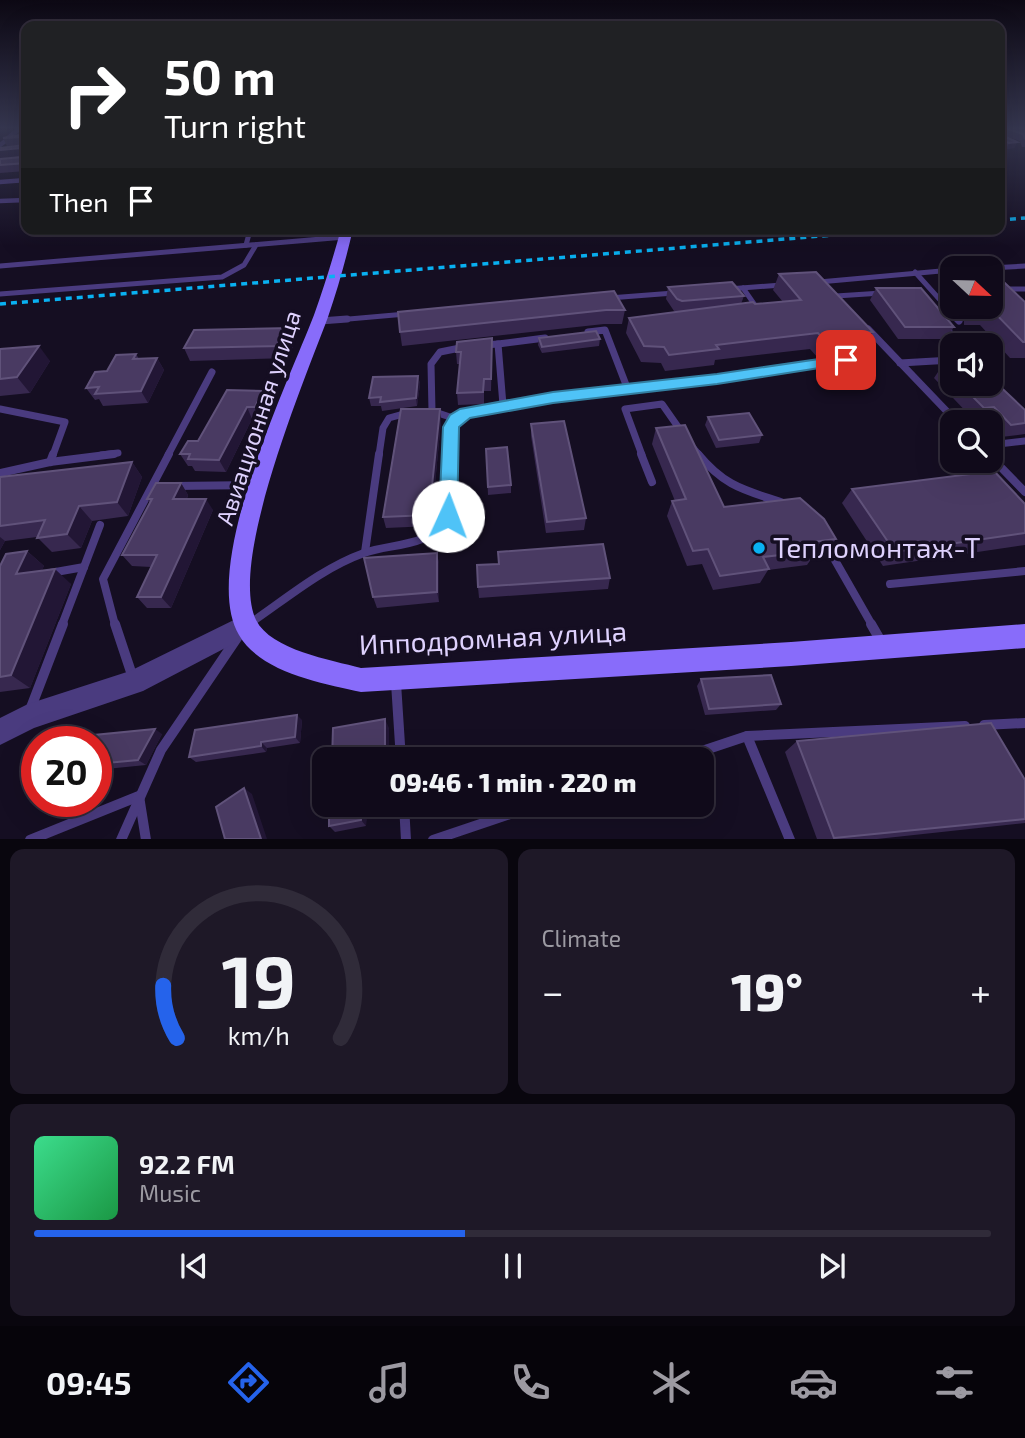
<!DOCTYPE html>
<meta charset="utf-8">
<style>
body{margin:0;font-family:"Exo 2",sans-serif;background:#1e1827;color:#f1f3f6;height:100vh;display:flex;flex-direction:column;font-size:26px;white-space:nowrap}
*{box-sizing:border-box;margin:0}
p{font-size:23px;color:#9c9aa2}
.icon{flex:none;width:38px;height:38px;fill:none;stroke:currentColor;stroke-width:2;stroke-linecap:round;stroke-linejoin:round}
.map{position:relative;height:839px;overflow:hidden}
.side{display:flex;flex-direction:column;gap:10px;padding:10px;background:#09060e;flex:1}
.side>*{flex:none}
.banner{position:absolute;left:21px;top:21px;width:984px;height:214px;border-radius:14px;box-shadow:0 7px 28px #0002,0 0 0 2px #302b39;background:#202124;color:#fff;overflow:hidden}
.needle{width:46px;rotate:112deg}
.tools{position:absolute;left:940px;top:256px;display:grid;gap:14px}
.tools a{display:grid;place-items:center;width:63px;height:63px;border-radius:14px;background:#100a1a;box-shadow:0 7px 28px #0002,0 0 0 2px #302b39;font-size:35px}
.speed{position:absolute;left:21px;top:726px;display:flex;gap:14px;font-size:35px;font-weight:700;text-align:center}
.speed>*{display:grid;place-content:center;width:91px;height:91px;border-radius:50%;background:#100a1a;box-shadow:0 7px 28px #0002,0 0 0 2px #302b39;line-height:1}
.speed .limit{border:10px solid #d22;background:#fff;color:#111}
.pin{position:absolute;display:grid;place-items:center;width:60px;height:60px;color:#fff;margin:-30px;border-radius:14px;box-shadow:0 4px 10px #0006}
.me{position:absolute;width:77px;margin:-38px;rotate:2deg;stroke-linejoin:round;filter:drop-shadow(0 0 5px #0008)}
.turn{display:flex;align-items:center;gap:24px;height:147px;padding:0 28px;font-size:32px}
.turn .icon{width:91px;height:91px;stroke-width:2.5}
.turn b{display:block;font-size:49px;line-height:60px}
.then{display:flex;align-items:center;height:66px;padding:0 28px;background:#0003;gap:14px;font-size:26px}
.big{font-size:52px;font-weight:800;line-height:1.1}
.side .card{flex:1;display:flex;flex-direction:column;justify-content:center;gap:10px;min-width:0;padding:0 24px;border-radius:14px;background:#1e1827}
.side .dial{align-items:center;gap:0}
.dial svg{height:182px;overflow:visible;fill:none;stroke:#302b39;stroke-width:7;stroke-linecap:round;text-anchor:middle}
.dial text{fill:#f1f3f6;stroke:none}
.song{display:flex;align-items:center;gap:21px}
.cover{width:84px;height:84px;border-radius:10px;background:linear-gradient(135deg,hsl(150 70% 55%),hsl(140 70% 35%))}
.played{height:7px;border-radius:4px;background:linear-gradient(90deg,#2563eb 45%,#302b39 45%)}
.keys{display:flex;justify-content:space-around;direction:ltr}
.heat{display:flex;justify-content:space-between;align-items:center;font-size:38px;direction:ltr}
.side .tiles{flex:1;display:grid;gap:10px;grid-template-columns:1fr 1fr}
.card:last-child{grid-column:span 2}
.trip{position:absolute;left:312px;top:747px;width:402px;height:70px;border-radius:14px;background:#100a1a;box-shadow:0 7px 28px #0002,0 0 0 2px #302b39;font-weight:800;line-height:70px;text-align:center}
.tab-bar{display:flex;height:112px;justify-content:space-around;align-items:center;background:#06040a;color:#9c9aa2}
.tab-bar .icon{width:49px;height:49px}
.tab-bar .selected{color:#2563eb}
.tab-bar b{font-size:32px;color:#f1f3f6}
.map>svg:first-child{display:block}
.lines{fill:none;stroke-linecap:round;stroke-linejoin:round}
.service-far4{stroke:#4a3b7f;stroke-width:4.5}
.service-far3{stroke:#4a3b7f;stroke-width:5}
.service-far2{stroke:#4a3b7f;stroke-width:7}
.service-far1{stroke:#4a3b7f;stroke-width:8}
.service{stroke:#4a3b7f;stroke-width:10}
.tertiary{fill:#4a3b7f;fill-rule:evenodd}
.secondary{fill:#886cfa;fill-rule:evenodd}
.rail{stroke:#09b1f2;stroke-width:3.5;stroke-dasharray:6 5;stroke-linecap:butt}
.wall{fill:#37284f}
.shaded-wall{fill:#221635}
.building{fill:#493a62;stroke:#60527a;stroke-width:2}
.route{fill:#4fc3f7;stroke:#337fa1;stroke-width:2}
.poi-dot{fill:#09b1f2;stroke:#150e22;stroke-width:2.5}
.labels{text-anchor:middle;stroke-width:7;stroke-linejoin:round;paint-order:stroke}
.street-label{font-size:24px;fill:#ded1fd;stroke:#150e22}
.near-poi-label{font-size:28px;fill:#ded1fd;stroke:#150e22;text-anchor:start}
.near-street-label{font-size:28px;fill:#ded1fd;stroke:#150e22}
</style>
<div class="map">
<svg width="1025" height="840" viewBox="0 0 1025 840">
<rect width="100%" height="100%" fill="#150e22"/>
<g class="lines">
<g class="service-far4">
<polyline points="8,138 20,128"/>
<polyline points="0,145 8,139 26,138"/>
<polyline points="0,182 26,180"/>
<polyline points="0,201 26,200"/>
</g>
<g class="service-far3">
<polyline points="346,233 410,229"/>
<polyline points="246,245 249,234 306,229"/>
<polyline points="0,266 345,237"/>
<polyline points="990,268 1025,266"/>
<polyline points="915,272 959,321"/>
<polyline points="819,282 952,270"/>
<polyline points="743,288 759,311"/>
<polyline points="728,289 782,285"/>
<polyline points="990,289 1025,289"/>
<polyline points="0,294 222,277 244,265 256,245"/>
<polyline points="609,298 674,293"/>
<polyline points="840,300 836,296 882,293"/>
<polyline points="326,321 406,314"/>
</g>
<g class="service-far2">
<polyline points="957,319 959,321"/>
<polyline points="320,321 347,319"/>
<polyline points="944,326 960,345"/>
<polyline points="868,329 957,422"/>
<polyline points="588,332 605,330 628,390"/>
<polyline points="498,344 545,338"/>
<polyline points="484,345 498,344 503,405"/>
<polyline points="900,363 952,360"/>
<polyline points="0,409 65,422 53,455"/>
<polyline points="456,419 432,411 431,364 440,352 465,347"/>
<polyline points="990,445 1025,441"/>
<polyline points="694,449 699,455"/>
<polyline points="101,455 118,453"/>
<polyline points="168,455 212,372"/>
<polyline points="379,455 383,428 389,418 407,413"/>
<path d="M450 455C451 436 448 424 466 413 590 392 715 379 840 361"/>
<polyline points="642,455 625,409 662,404 683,434"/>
</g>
<g class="service-far1">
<polyline points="641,454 652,482"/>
<path d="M698 454C726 488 746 490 786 504"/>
<polyline points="990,456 1025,492"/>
<polyline points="50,462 53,454"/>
<polyline points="0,473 50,462 114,454"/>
<polyline points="174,486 256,485"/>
<polyline points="824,541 872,625"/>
<polyline points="365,552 379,454"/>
<polyline points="50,573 84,567"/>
<polyline points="890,584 1025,571"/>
<path d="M249 624C286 599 322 568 364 553 392 543 430 548 446 518 453 507 450 468 450 454"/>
<polyline points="62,625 100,525"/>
<polyline points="115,625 103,579 169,454"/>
</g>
<g class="service">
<polyline points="115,624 133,678"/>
<polyline points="871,624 882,643"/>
<polyline points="396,683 401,760"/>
<polyline points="30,710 63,624"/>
<polyline points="984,725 1025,723"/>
<polyline points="747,736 790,840"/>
<polyline points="675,760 747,736 965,726"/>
<polyline points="404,805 406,840"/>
<polyline points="30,840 139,796 146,840"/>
<polyline points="121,840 161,750 237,638"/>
<polyline points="433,840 537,805"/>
</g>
<polygon class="tertiary" points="246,614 254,617 258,625 254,633 143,691 34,728 0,745 0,718 28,704 130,671"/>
<path class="secondary" d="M341 229H353C346 259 338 288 328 317 305 379 228 561 256 620 271 650 331 660 361 668L791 642 1025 624V648L791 666 361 692C322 683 261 673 239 635 199 568 287 385 314 315 324 287 333 258 341 229Z"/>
<g class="rail">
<polyline points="999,220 1025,218"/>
<polyline points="0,304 906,229"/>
</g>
</g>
<g class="wall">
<polygon points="18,128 26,128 26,171 0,173 0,148 25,145 7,146 3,138 25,134 21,133"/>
<polygon points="999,128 1025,128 1025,147 1022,147 1020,141 999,134"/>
<polygon points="999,134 1017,142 1014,148 1006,149 999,146"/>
<polygon points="952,271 952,305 947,300 949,297 947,294 949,291 943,285"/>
<polygon points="779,274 873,332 865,347 846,350 843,354 818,358 810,349 715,360 714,365 665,371 661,363 641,362 626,333 629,318 676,312 674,311 666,299 668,287 744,296 741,304 755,304 783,302 773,290"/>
<polygon points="876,288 954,327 946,339 898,339 870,300"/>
<polygon points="614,291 625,310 622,324 604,324 402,346 400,332"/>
<polygon points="1025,302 1025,358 1010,358 980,325 964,325 964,317 953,306 990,306"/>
<polygon points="291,328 295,340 289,358 190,361 184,348"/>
<polygon points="539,338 600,339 599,346 542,353 538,345"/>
<polygon points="0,349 50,361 30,393 0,396"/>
<polygon points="492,351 491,391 484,391 484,404 458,405 457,393 460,364 457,364 456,352"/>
<polygon points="136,354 139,359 157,358 164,370 148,403 103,406 99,399 95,400 86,388 107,371"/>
<polygon points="832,361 865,365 860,374 835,377 828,369"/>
<polygon points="952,365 952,383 990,383 1025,410 1025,434 1001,437 990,426 990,422 986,422 984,419 974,420 934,378 942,366"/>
<polygon points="418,376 420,384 417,406 382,411 381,406 371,406 369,398"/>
<polygon points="263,391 268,403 260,419 252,419 226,472 195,471 192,466 188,466 180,454"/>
<polygon points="440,409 441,421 431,526 386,528 383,517"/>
<polygon points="708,417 762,435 759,443 716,448 705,425"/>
<polygon points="531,424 586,518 584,530 546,533 531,436"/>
<polygon points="656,428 724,507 836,539 825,554 814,555 807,565 768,570 760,583 713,590 702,564 687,566 667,516 672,501 675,501 652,444"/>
<polygon points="486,449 511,485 511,493 488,495"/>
<polygon points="132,462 142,477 128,516 92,521 81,548 52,552 37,537 5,541 0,550 0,477"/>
<polygon points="181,483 188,495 187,499 213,510 171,608 147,608 137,597 151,567 132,566 122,555 150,503 147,499"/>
<polygon points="852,489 1025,504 1025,545 883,566 842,503"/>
<polygon points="27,551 44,566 41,571 71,584 30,688 0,692 0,566"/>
<polygon points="437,553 439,564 439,602 377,608 373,597"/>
<polygon points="610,578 608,589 479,598 478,587"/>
<polygon points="701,679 781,704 776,710 705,715 697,686"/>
<polygon points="302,720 300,743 267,748 266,752 196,762 189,757"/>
<polygon points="162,734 146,765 96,770 96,742"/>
<polygon points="797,741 1025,780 1025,823 877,839 817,839 785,752"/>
<polygon points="329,805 367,805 366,826 335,832 329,826"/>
</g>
<g class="shaded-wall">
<polygon points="1017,142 1014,148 1006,149 1009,143"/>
<polygon points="21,148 26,155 0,159 0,150"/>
<polygon points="291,328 295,340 289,358 285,346"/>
<polygon points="852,338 843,354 818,358 826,342"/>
<polygon points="39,346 50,361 30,393 17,377"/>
<polygon points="157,358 164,370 148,403 141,391"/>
<polygon points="418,376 420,384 417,406 416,398"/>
<polygon points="263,391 268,403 260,419 255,407"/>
<polygon points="247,407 252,419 226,472 219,460"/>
<polygon points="440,409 441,421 431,526 429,515"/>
<polygon points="132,462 142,477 128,516 117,502"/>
<polygon points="181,483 188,495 181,510 173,499"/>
<polygon points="206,499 213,510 171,608 161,597"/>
<polygon points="79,506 92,521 81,548 67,534"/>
<polygon points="0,537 5,541 0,550"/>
<polygon points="27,551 44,566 33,589 16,574"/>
<polygon points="437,553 439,564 439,602 437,592"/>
<polygon points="55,569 71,584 30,688 11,675"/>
<polygon points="297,715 302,720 300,743 295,737"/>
<polygon points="385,719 389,728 389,760 385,760"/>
<polygon points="155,729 162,734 146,765 138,760"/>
<polygon points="261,742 267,748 266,752 261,746"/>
<polygon points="244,788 252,794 267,839 261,839"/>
<polygon points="361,805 367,805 366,826 361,820"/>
</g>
<g class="building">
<polygon points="25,128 26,128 26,140 23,137 3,138 25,134"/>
<polygon points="1005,128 1025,128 1025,139 1023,134"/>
<polygon points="999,134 1017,142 1009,143 999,139"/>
<polygon points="26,141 26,153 21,148 0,150 0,148 25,145"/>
<polygon points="26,153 26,163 0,165 0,159 22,157"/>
<polygon points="990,269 1025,302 1025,342 1023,342 991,309 975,309 974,306 990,306"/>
<polygon points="816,272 873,332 848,334 852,338 826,342 818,333 716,345 719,349 669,355 664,347 644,346 629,318 753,302 755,304 801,300 779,274"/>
<polygon points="732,282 744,296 682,301 677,299 668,287"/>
<polygon points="876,288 921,288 954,327 905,327"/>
<polygon points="614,291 625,310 606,310 400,332 398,312"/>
<polygon points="291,328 285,346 184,348 194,330"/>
<polygon points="596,331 600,339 542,347 539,338"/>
<polygon points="492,338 491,379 484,379 483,392 457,393 461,352 456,352 457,342"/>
<polygon points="39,346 17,377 0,379 0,349"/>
<polygon points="136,354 133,359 157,358 141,391 95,394 99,387 86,388 95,372 107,371 116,355"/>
<polygon points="856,355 865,365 839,369 832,361"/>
<polygon points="952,365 952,376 942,366"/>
<polygon points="418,376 416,398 380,402 381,397 369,398 373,377"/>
<polygon points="990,377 1025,410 1025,423 1011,425 994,407 984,408 959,383 990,383"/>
<polygon points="227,390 263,391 255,407 247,407 219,460 188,459 190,454 180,454 188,441 198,441"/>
<polygon points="401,409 440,409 429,515 383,517"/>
<polygon points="749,413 762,435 719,440 708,417"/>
<polygon points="564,421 586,518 547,522 531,424"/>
<polygon points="685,425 724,507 800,498 824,519 836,539 812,542 817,551 763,557 769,569 720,576 708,549 693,551 672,501 686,499 656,428"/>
<polygon points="507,447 511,485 488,487 486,449"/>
<polygon points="132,462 117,502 79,506 67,534 37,538 45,520 0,526 0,477"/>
<polygon points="994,471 1025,504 1025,533 895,552 852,489"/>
<polygon points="156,483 181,483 173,499 206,499 161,597 137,597 157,555 122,555 152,499 147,499"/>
<polygon points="603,544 610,578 478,587 477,565 499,564 498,552"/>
<polygon points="27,551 16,574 55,569 11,675 0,677 0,566 6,554"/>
<polygon points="437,553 437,592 373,597 364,558"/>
<polygon points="771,675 781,704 709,709 701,679"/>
<polygon points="297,715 295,737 261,742 261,746 189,757 195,730"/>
<polygon points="385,719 385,760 332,760 333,728"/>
<polygon points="991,723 1025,780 1025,819 834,838 797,741"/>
<polygon points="155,729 138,760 96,764 96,742 92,742 94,735"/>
<polygon points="244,788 261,839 225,839 216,807"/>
<polygon points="329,805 361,805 361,820 329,826"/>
</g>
<linearGradient id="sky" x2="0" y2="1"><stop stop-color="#0c0813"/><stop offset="0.52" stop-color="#35364f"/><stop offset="1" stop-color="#35364f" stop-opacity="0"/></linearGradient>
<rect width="1025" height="246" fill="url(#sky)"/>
<polygon class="route" points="846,355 853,360 851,363 717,384 553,403 470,418 459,427 457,516 455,522 448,524 442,522 439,516 443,427 450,415 460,409 553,392 717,374"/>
<circle class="poi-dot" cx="759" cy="548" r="7"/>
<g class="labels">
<g class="street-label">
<text transform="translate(259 418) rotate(-72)" y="8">Авиационная улица</text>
</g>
<g class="near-poi-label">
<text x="773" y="558">Тепломонтаж-Т</text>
</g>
<g class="near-street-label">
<text transform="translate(493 638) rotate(-3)" y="10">Ипподромная улица</text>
</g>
</g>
</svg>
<div class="tools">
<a><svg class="needle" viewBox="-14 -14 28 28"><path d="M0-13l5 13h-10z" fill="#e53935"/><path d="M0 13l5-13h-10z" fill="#9c9aa2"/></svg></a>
<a><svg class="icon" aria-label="sound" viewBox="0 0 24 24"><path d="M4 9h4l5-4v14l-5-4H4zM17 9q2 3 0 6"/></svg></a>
<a><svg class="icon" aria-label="search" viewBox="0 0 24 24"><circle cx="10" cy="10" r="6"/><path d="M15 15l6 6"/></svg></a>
</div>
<div class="speed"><div class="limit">20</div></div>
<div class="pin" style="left:846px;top:360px;background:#d93025"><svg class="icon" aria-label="arrive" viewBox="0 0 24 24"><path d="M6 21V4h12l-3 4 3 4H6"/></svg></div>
<svg class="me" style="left:448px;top:516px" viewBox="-20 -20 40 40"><circle r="19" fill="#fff"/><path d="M0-13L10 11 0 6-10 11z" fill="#4fc3f7"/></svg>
<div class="trip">09:46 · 1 min · 220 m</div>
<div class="banner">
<div class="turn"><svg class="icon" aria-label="right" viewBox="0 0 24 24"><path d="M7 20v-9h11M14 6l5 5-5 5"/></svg><div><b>50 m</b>Turn right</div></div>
<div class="then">Then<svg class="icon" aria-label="arrive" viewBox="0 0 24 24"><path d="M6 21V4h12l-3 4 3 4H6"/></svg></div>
</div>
</div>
<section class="side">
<div class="tiles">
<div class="card dial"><svg viewBox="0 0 100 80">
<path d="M14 69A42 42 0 1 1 86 69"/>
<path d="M14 69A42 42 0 0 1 8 46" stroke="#2563eb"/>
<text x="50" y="56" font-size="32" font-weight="700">19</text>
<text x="50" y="72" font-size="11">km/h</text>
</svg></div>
<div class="card"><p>Climate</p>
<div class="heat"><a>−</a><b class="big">19°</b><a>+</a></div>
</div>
<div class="card">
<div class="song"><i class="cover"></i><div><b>92.2 FM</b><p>Music</p></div></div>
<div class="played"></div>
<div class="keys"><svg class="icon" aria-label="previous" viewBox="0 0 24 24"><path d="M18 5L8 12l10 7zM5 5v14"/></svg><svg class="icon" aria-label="pause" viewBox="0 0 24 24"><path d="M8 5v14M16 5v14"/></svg><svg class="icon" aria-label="next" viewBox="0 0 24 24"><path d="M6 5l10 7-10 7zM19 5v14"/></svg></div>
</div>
</div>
</section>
<nav class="tab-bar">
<b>09:45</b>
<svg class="icon selected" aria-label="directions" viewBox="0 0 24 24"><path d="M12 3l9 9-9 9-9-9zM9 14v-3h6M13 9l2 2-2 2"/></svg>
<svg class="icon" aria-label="music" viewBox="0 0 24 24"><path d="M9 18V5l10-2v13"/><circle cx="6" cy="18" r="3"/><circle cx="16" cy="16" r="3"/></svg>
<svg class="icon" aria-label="phone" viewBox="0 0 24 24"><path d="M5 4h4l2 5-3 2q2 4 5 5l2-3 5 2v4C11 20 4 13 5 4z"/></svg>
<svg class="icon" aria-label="climate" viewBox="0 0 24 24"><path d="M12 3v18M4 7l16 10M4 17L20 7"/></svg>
<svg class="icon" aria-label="car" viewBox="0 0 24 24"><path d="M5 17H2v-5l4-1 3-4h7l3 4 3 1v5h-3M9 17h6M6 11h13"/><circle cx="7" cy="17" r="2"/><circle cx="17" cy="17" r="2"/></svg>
<svg class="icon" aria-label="filters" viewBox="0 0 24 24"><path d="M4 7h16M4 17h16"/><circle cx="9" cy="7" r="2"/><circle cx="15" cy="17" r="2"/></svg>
</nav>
